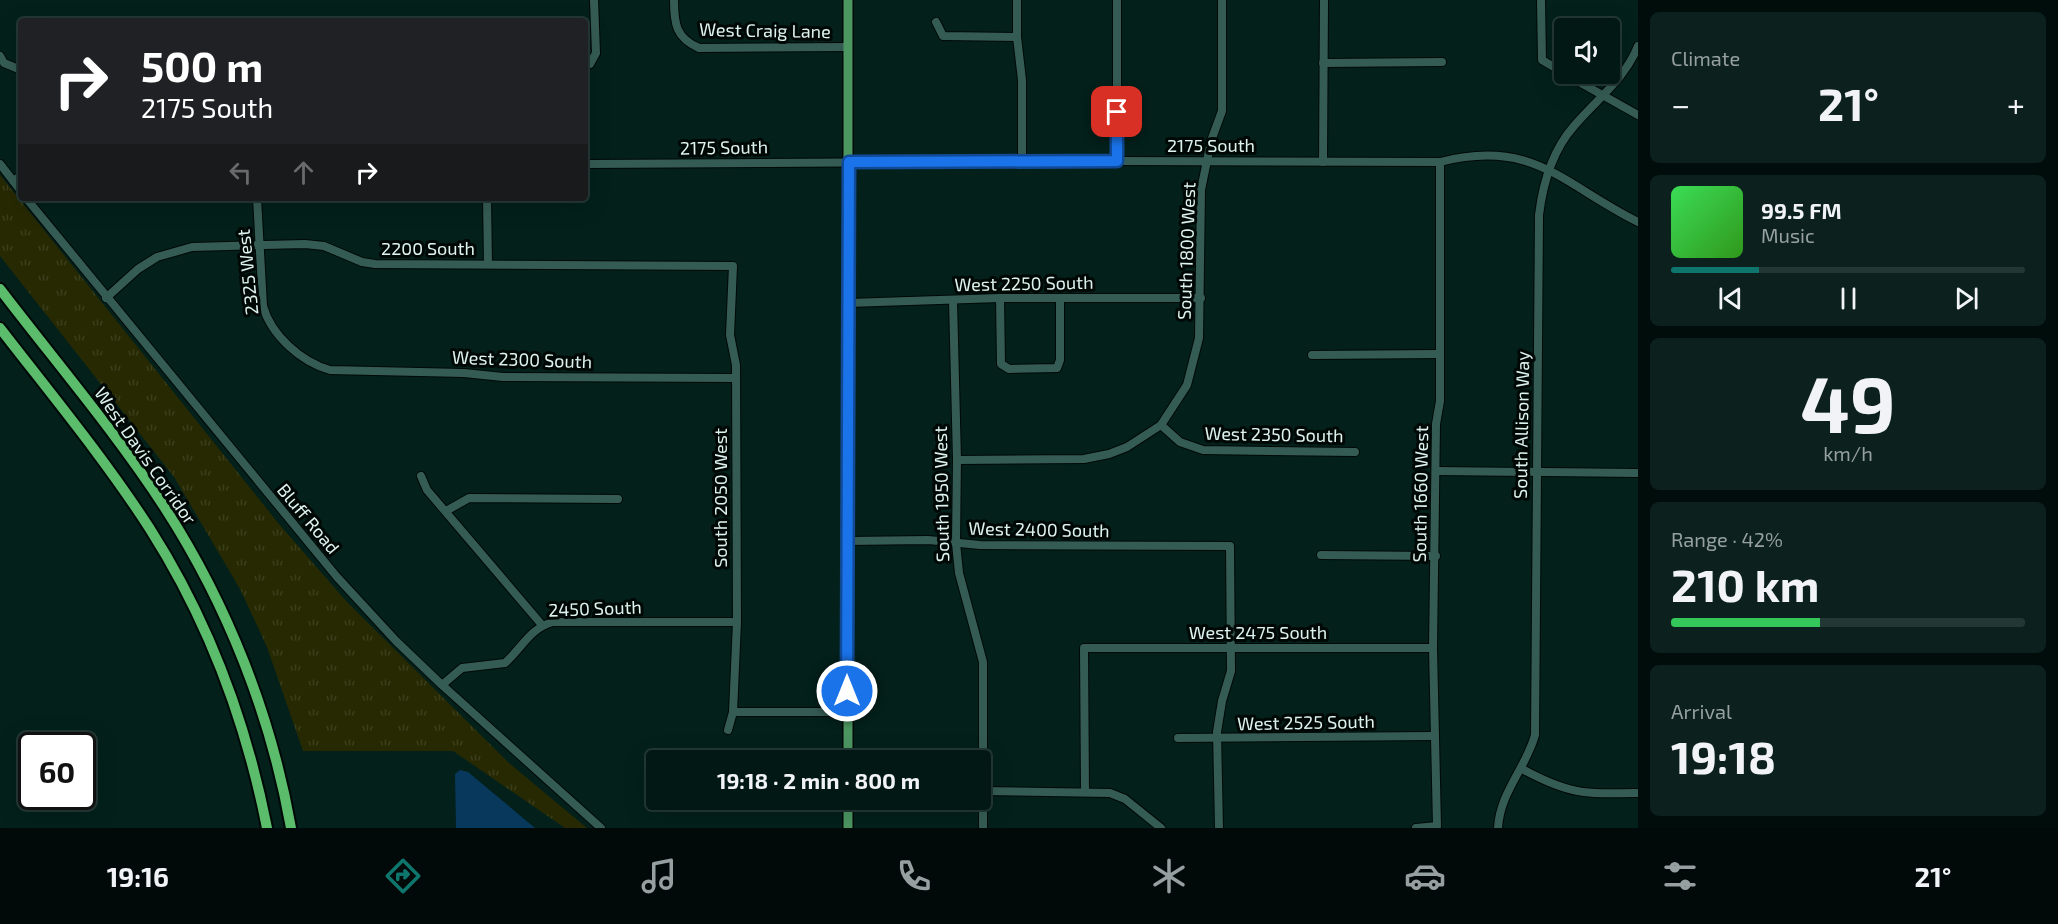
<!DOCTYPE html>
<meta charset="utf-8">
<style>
body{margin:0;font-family:"Exo 2",sans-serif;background:#0c211d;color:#f1f3f6;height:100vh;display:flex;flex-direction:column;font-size:22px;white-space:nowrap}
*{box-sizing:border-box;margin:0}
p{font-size:20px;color:#96a0a0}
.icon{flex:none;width:33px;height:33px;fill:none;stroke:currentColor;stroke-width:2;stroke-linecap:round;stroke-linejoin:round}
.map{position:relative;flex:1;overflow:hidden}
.sheet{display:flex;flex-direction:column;gap:12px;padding:12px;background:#010d0b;width:420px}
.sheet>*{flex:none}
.hud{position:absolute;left:18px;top:18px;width:570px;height:183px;border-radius:6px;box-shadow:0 6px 24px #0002,0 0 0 2px #233734;background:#202124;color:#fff;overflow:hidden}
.buttons{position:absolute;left:1554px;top:18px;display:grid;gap:12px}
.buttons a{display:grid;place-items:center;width:66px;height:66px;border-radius:6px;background:#021814;box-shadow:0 6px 24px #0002,0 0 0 2px #233734;font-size:30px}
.speed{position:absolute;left:18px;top:732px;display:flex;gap:12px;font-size:30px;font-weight:700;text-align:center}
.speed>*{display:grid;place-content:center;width:78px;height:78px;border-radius:50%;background:#021814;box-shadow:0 6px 24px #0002,0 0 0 2px #233734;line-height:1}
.speed .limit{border:3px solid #111;border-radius:9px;background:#fff;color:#111}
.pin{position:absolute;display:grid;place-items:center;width:51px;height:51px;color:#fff;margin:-26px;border-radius:12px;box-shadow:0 3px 9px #0006}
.me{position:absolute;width:66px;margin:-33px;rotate:0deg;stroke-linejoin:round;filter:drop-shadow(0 0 4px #0008)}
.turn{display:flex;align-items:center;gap:21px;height:126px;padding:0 24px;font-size:27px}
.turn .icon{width:78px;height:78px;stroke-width:2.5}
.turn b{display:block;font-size:42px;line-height:51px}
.lanes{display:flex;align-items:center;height:57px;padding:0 24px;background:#0003;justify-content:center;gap:30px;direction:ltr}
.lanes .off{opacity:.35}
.big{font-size:45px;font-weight:700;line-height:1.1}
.sheet .card{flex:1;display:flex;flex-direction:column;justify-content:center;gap:9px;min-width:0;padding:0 21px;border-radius:9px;background:#0c211d}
.sheet .dial{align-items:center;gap:0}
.dial b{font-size:78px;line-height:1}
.song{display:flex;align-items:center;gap:18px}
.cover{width:72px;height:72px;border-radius:9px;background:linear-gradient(135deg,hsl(130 70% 55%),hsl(110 70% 35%))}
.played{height:6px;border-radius:3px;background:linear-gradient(90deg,#0f766e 25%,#233734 25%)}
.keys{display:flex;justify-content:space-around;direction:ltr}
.heat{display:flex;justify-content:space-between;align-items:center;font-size:33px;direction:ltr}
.charge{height:9px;border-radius:4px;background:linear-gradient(90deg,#34c759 42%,#233734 0)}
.trip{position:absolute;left:646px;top:750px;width:345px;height:60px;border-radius:6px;background:#021814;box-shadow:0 6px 24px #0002,0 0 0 2px #233734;font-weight:700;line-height:60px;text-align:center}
.dock{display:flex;height:96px;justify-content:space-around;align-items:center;background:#010a08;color:#96a0a0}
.dock .icon{width:42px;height:42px}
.dock .selected{color:#0f766e}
.dock b{font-size:27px;color:#f1f3f6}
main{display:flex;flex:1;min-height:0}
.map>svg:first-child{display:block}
.grass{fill:url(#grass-tufts)}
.water{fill:#08385c}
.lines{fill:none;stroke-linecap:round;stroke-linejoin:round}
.minor-casing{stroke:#000906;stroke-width:10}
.major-casing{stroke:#000906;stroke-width:12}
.highway-casing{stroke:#000906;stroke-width:14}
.minor{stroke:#355c54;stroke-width:8}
.major{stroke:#4c9662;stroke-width:9}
.highway{stroke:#5bbc6c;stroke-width:10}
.route-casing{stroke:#114b97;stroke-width:15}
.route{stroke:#1a73e8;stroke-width:10}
.labels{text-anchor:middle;stroke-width:6;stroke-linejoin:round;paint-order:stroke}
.street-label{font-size:18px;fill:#def3ee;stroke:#000806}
</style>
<main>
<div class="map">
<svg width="1638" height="828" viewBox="0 0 1638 828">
<defs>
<pattern id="grass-tufts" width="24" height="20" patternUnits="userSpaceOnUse" patternTransform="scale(1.5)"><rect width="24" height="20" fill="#262902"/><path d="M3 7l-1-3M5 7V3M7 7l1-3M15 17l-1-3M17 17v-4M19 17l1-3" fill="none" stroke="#3b3e1b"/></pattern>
</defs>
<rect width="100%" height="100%" fill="#03201b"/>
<polygon class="grass" points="0,175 279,524 347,602 509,763 587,828 565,828 453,751 303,751 267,647 240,589 174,477 0,256"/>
<polygon class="water" points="460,770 468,772 535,828 456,828 455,774"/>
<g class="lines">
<g class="minor-casing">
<g id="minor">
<path d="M674 0C674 24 676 38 699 48L848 47"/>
<polyline points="1017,0 1017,37 1022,80 1022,161"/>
<polyline points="1541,0 1542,60 1564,73"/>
<polyline points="936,22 943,36 1017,37"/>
<polyline points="0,56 4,63 21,70"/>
<polyline points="1323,63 1442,62"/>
<polyline points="585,66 590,64 596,53 594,0"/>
<polyline points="1565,74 1638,115"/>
<polyline points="1117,161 1117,0"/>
<polyline points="1323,162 1324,0"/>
<polyline points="0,164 21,191"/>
<path d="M585 164 1117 161 1440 162C1533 138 1562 184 1638 222"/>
<polyline points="13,181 21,176"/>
<polyline points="26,198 337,577 396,641 442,685 601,828"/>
<path d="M257 198 263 306C271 335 301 362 330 370L464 373 503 377 736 378"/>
<polyline points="487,198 488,264"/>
<polyline points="106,298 138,269 157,257 192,247 305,244 324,246 362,262 375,264 733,266 730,335 736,365 737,622 733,712 728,730"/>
<polyline points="1000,298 1001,364 1009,369 1057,368 1060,360 1060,298"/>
<polyline points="953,301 957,460 956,543 959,573 983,662 983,828"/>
<polyline points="848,303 1000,298 1201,298"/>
<polyline points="1312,355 1439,354"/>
<polyline points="1161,425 1180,442 1203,450 1355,452"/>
<polyline points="957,460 1084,459 1109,454 1127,447 1161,425 1187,385 1199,338 1201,190 1211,141 1222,111 1222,0"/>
<polyline points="1437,471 1638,473"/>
<polyline points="421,476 427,490 542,625"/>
<polyline points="446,511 469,498 618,499"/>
<polyline points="847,541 928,540 980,545 1230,546 1231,671 1222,701 1217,732 1219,828"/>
<polyline points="1321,555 1436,556"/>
<path d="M442 685 462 668 505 663C522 648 530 628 553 622H737"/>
<polyline points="733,712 847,712"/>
<polyline points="1178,738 1435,736"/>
<path d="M1522 769C1570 795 1585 794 1638 793"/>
<polyline points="981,791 1110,793 1125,799 1161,828"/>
<polyline points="1085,791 1084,648 1433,648"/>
<polyline points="848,804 903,803 912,800"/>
<polyline points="1416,828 1437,826 1433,648 1436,424 1440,401 1440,162"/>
<path d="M1498 828C1500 792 1526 768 1535 735L1539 215C1543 182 1552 151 1574 126 1597 99 1625 79 1638 46"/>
</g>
</g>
<g class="major-casing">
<g id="major">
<polyline points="848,760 848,0"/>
<polyline points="848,800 848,828"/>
</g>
</g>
<g class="highway-casing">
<g id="highway">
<path d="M0 289C55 361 115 431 165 508 227 604 271 715 291 828"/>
<path d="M0 328C51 394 105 459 150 529 208 620 246 722 267 828"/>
</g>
</g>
<use href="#minor" class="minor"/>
<use href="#major" class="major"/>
<use href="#highway" class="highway"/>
</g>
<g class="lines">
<g class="route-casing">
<polyline id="route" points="847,691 849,162 1117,161 1117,112"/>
</g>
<use href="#route" class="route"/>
</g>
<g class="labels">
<g class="street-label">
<text transform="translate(765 31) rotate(1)" y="6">West Craig Lane</text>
<text x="1211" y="152">2175 South</text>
<text transform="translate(724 148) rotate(-1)" y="6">2175 South</text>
<text x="428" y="255">2200 South</text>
<text transform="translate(1187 251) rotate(-88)" y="6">South 1800 West</text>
<text transform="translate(248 272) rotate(-96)" y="6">2325 West</text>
<text transform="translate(1024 284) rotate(-1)" y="6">West 2250 South</text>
<text transform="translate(522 360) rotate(2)" y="6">West 2300 South</text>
<text transform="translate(1522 425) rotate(-89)" y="6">South Allison Way</text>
<text transform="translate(1274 435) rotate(1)" y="6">West 2350 South</text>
<text transform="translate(145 456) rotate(55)" y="6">West Davis Corridor</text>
<text transform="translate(942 494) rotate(-91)" y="6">South 1950 West</text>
<text transform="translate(1421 494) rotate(-89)" y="6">South 1660 West</text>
<text transform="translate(721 498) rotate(-90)" y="6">South 2050 West</text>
<text transform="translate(308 519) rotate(50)" y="6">Bluff Road</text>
<text transform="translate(1039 530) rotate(1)" y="6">West 2400 South</text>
<text transform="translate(595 609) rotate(-2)" y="6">2450 South</text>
<text x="1258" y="639">West 2475 South</text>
<text transform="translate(1306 723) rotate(-1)" y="6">West 2525 South</text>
</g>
</g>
</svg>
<div class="buttons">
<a><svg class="icon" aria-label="sound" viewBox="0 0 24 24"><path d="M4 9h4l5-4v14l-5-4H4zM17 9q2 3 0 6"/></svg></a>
</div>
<div class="speed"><div class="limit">60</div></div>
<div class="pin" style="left:1117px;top:112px;background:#d93025"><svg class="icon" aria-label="arrive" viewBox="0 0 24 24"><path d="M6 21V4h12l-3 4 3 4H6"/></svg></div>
<svg class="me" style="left:847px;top:691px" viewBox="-20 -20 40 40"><circle r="17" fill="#1a73e8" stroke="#fff" stroke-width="3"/><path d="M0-11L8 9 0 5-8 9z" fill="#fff"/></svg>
<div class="trip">19:18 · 2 min · 800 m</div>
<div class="hud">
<div class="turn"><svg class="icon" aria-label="right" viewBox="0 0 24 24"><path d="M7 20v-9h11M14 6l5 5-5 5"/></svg><div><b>500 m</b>2175 South</div></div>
<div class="lanes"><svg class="icon off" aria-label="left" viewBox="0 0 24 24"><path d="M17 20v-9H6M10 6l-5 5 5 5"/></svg><svg class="icon off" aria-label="ahead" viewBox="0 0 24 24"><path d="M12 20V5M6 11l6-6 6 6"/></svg><svg class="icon" aria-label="right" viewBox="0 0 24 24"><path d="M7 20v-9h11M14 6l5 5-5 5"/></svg></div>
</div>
</div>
<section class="sheet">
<div class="card"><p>Climate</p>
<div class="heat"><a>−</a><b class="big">21°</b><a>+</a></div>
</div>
<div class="card">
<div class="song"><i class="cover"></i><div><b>99.5 FM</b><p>Music</p></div></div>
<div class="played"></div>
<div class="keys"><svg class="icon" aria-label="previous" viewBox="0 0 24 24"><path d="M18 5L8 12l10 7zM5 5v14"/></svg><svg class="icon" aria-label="pause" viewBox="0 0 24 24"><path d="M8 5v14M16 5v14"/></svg><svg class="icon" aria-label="next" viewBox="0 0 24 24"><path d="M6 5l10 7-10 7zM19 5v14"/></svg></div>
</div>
<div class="card dial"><b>49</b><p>km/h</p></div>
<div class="card"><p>Range · 42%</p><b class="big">210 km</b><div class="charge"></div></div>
<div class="card"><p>Arrival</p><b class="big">19:18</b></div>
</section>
</main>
<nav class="dock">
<b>19:16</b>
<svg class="icon selected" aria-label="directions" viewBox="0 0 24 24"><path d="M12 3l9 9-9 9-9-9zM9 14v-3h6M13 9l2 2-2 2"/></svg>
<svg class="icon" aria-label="music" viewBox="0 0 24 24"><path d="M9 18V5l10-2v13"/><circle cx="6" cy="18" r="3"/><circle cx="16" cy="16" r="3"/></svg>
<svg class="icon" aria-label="phone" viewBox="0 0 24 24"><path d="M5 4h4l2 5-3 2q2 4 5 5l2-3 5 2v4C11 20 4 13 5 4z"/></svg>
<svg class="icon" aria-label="climate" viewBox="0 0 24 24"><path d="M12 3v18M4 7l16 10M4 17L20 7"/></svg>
<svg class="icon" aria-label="car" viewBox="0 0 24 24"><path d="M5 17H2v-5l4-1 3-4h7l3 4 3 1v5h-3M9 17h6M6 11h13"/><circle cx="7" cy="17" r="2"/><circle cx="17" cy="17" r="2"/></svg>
<svg class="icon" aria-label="filters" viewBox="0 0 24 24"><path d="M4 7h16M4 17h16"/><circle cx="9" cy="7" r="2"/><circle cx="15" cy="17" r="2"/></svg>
<b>21°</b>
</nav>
